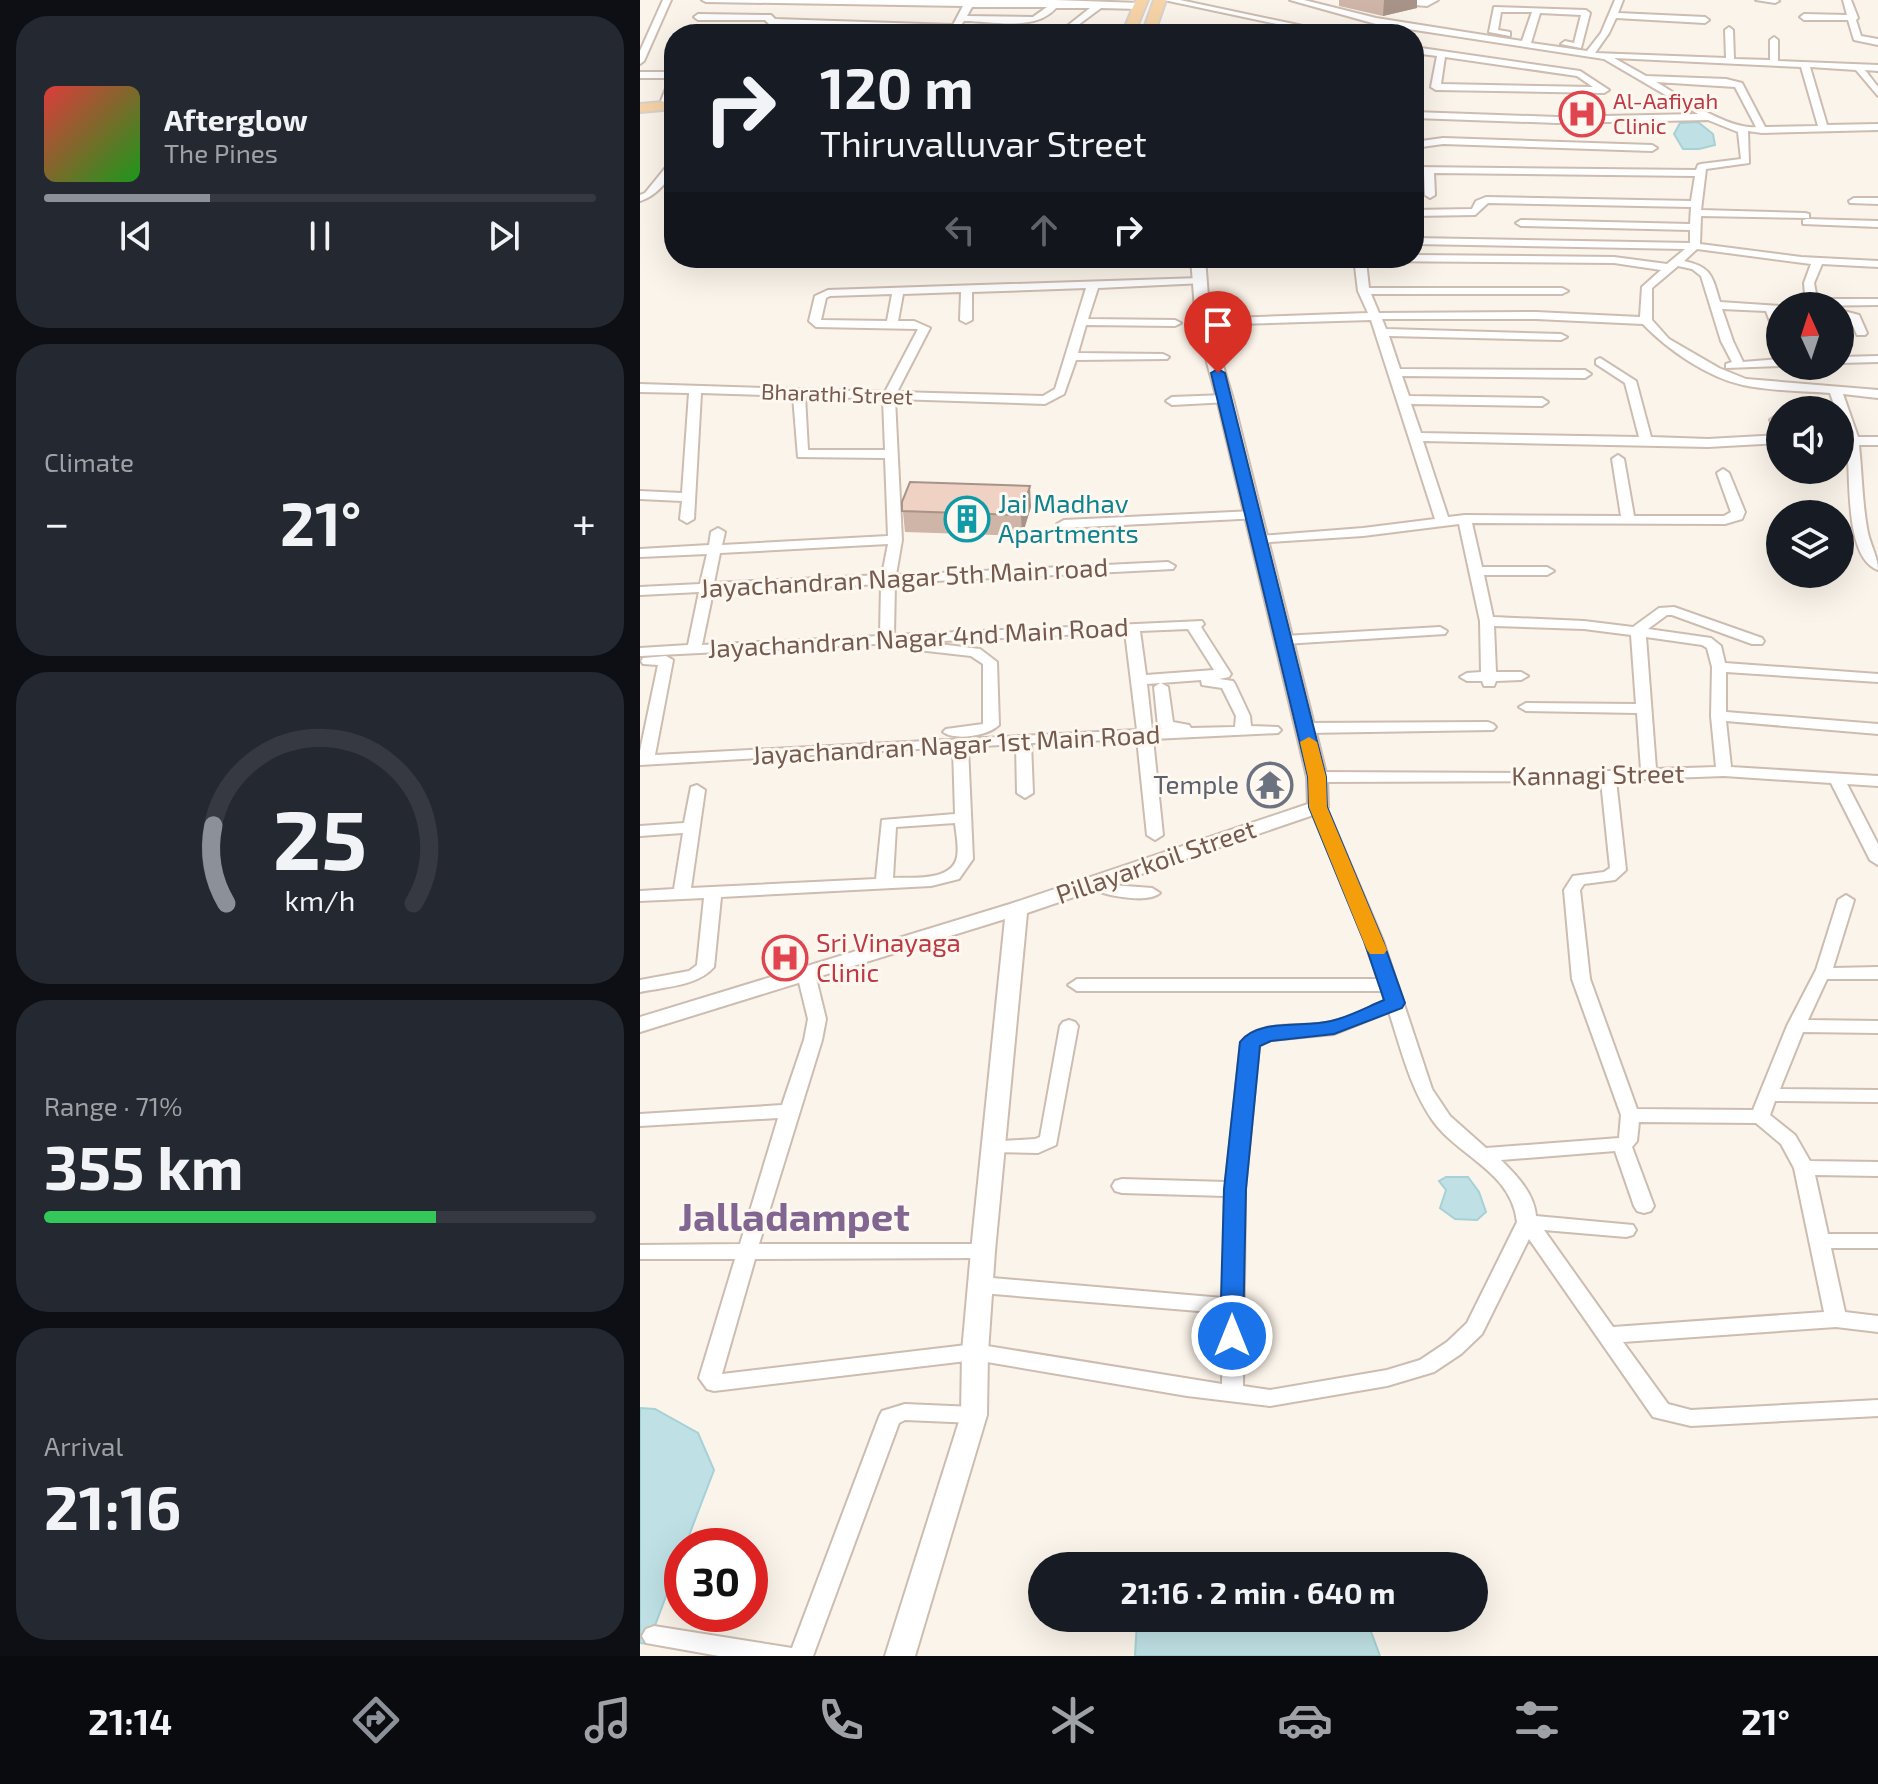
<!DOCTYPE html>
<meta charset="utf-8">
<style>
body{margin:0;font-family:"Exo 2",sans-serif;background:#242831;color:#f1f3f6;height:100vh;display:flex;flex-direction:column;font-size:30px;white-space:nowrap}
*{box-sizing:border-box;margin:0}
p{font-size:26px;color:#9ea1a6}
.icon{flex:none;width:44px;height:44px;fill:none;stroke:currentColor;stroke-width:2;stroke-linecap:round;stroke-linejoin:round}
.map{position:relative;flex:1;overflow:hidden}
.side{display:flex;flex-direction:column;gap:16px;padding:16px;background:#0d0f14;width:640px}
.side>*{flex:none}
.guide{position:absolute;left:24px;top:24px;width:760px;height:244px;border-radius:32px;box-shadow:0 8px 32px #0002;background:#171b24;color:#f1f3f6;overflow:hidden}
.needle{width:52px;rotate:357deg}
.buttons{position:absolute;left:1126px;top:292px;display:grid;gap:16px}
.buttons a{display:grid;place-items:center;width:88px;height:88px;border-radius:50%;background:#171b24;box-shadow:0 8px 32px #0002;font-size:40px}
.speed{position:absolute;left:24px;top:1528px;display:flex;gap:16px;font-size:40px;font-weight:700;text-align:center}
.speed>*{display:grid;place-content:center;width:104px;height:104px;border-radius:50%;background:#171b24;box-shadow:0 8px 32px #0002;line-height:1}
.speed .limit{border:12px solid #d22;background:#fff;color:#111}
.pin{position:absolute;display:grid;place-items:center;width:68px;height:68px;color:#fff;margin:-82px -34px;border-radius:50% 50% 50% 0;rotate:-45deg;box-shadow:0 0 8px #0007}
.pin .icon{rotate:45deg}
.me{position:absolute;width:88px;margin:-44px;rotate:0deg;stroke-linejoin:round;filter:drop-shadow(0 0 6px #0008)}
.turn{display:flex;align-items:center;gap:28px;height:168px;padding:0 24px;font-size:36px}
.turn .icon{width:104px;height:104px;stroke-width:2.5}
.turn b{display:block;font-size:56px;line-height:68px}
.lanes{display:flex;align-items:center;height:76px;padding:0 24px;background:#0003;justify-content:center;gap:40px;direction:ltr}
.lanes .off{opacity:.35}
.big{font-size:60px;font-weight:700;line-height:1.1}
.side .tile{flex:1;display:flex;flex-direction:column;justify-content:center;gap:12px;min-width:0;padding:0 28px;border-radius:32px;background:#242831}
.side .dial{align-items:center;gap:0}
.dial svg{height:208px;overflow:visible;fill:none;stroke:#363941;stroke-width:7;stroke-linecap:round;text-anchor:middle}
.dial text{fill:#f1f3f6;stroke:none}
.song{display:flex;align-items:center;gap:24px}
.cover{width:96px;height:96px;border-radius:12px;background:linear-gradient(135deg,hsl(0 70% 55%),hsl(120 70% 35%))}
.played{height:8px;border-radius:4px;background:linear-gradient(90deg,#8c9099 30%,#363941 30%)}
.keys{display:flex;justify-content:space-around;direction:ltr}
.heat{display:flex;justify-content:space-between;align-items:center;font-size:44px;direction:ltr}
.charge{height:12px;border-radius:6px;background:linear-gradient(90deg,#34c759 71%,#363941 0)}
.trip{position:absolute;left:388px;top:1552px;width:460px;height:80px;border-radius:40px;background:#171b24;box-shadow:0 8px 32px #0002;font-weight:700;line-height:80px;text-align:center}
.menu{display:flex;height:128px;justify-content:space-around;align-items:center;background:#090b0e;color:#9ea1a6}
.menu .icon{width:56px;height:56px}
.menu .on{color:#8c9099}
.menu b{font-size:36px;color:#f1f3f6}
main{display:flex;flex:1;min-height:0}
.map>svg:first-child{display:block}
.water{fill:#bfe1e5;stroke:#a6d1d6;stroke-width:2}
.lines{fill:none;stroke-linecap:round;stroke-linejoin:round}
.minor-casing{stroke:#cdbcb0;stroke-width:4}
.tertiary-casing{stroke:#cdbcb0;stroke-width:4}
.primary-casing{stroke:#d8d1cd;stroke-width:4}
.minor{fill:#fff;fill-rule:evenodd}
.tertiary{fill:#fff;fill-rule:evenodd}
.primary{fill:#f6d4a7;fill-rule:evenodd}
.wall{fill:#ceb5a8}
.shaded-wall{fill:#a79388}
.building{fill:#efd2c3;stroke:#a79388;stroke-width:2}
.route{fill:#1a73e8;stroke:#114b97;stroke-width:2}
.slow{fill:#f59e0b}
.labels{text-anchor:middle;stroke-width:6;stroke-linejoin:round;paint-order:stroke}
.far-health-label{font-size:22px;fill:#be3a42;stroke:#fef8f1;text-anchor:start}
.far-street-label{font-size:22px;fill:#755a4e;stroke:#fef8f1}
.culture-label{font-size:26px;fill:#0d838f;stroke:#fef8f1;text-anchor:start}
.street-label{font-size:26px;fill:#755a4e;stroke:#fef8f1}
.worship-label{font-size:26px;fill:#5b616d;stroke:#fef8f1;text-anchor:end}
.health-label{font-size:26px;fill:#be3a42;stroke:#fef8f1;text-anchor:start}
.near-district-label{font-size:40px;font-weight:bold;fill:#806691;stroke:#fef8f1}
</style>
<main>
<section class="side">
<div class="tile">
<div class="song"><i class="cover"></i><div><b>Afterglow</b><p>The Pines</p></div></div>
<div class="played"></div>
<div class="keys"><svg class="icon" aria-label="previous" viewBox="0 0 24 24"><path d="M18 5L8 12l10 7zM5 5v14"/></svg><svg class="icon" aria-label="pause" viewBox="0 0 24 24"><path d="M8 5v14M16 5v14"/></svg><svg class="icon" aria-label="next" viewBox="0 0 24 24"><path d="M6 5l10 7-10 7zM19 5v14"/></svg></div>
</div>
<div class="tile"><p>Climate</p>
<div class="heat"><a>−</a><b class="big">21°</b><a>+</a></div>
</div>
<div class="tile dial"><svg viewBox="0 0 100 80">
<path d="M14 69A42 42 0 1 1 86 69"/>
<path d="M14 69A42 42 0 0 1 9 39" stroke="#8c9099"/>
<text x="50" y="56" font-size="32" font-weight="700">25</text>
<text x="50" y="72" font-size="11">km/h</text>
</svg></div>
<div class="tile"><p>Range · 71%</p><b class="big">355 km</b><div class="charge"></div></div>
<div class="tile"><p>Arrival</p><b class="big">21:16</b></div>
</section>
<div class="map">
<svg width="1238" height="1656" viewBox="0 0 1238 1656">
<rect width="100%" height="100%" fill="#fbf4ea"/>
<g class="water">
<polygon points="1058,122 1073,134 1075,145 1059,149 1043,149 1034,134 1040,123"/>
<polygon points="806,1177 828,1177 839,1192 846,1212 837,1220 815,1219 800,1208 806,1190 799,1181"/>
<polygon points="0,1408 15,1409 58,1433 74,1470 45,1546 42,1546 42,1554 8,1644 0,1643"/>
<polygon points="497,1621 730,1629 740,1656 495,1656"/>
</g>
<g class="lines">
<g class="minor-casing">
<g id="minor">
<polygon points="23,0 31,0 4,61 0,64 0,51"/>
<path d="M62 0H415L499 3 503 6 499 9 461 8 426 34H417L450 8H416C395 32 353 21 324 21L316 31 222 29 218 34H210L214 28 129 24 125 20H58L54 17 58 14 131 15 135 19 313 25 323 6 66 2ZM332 7H407L393 17 327 16Z"/>
<polygon points="524,0 540,0 701,34 684,34"/>
<path d="M650 0H664L736 18 882 41 892 12H861L858 30 870 32V36L849 32 854 7 946 10 950 13 941 48 921 44 925 41 934 43 941 15 900 13 891 43 947 51 961 33 975 0H983L978 13 1065 17 1069 20 1065 23 976 18 969 33 955 53 1086 58 1085 30 1089 27 1093 30 1094 59 1130 60V40L1134 37 1138 40V61L1238 65V71L1225 70 1238 87V96L1216 70 1170 67 1187 125 1238 124V130L1122 133 1108 131 1109 163 1066 169 1061 210 1165 213 1169 214V218L1061 216 1060 244 1161 257 1238 261V267L1182 264 1174 283 1177 299H1238V305L1166 306 1164 283 1171 264 1057 249 1044 261C1072 267 1072 276 1080 302L1141 306 1140 312H1137L1140 335 1134 332 1126 311 1082 309 1093 341 1103 362 1140 359 1142 366 1086 368V364L1092 362 1081 341 1061 276 1052 269 1038 266 1012 288V320L1029 339 1079 368 1106 379 1238 390V398L1203 394 1218 437H1238V445H1219C1222 472 1222 500 1227 528 1229 543 1238 556 1238 570 1204 558 1211 477 1207 447 1205 434 1200 423 1200 410H1196L1190 393C1162 391 1131 391 1103 385 1067 377 1028 350 1003 324L896 319H742L746 329 921 334 927 337 921 340 749 336 760 369 945 370 951 374 945 378 762 376 769 396 902 398 908 402 902 406 771 404 781 433 999 437 985 383 956 364V360L960 358 996 381 1011 437 1068 439 1140 435V443L1068 447 783 441 808 517 825 515 981 516 972 459 978 455 984 459 994 516H1084L1091 512 1077 473 1083 469 1089 473 1105 512 1102 519 1085 524 832 523 842 567H907L914 571 907 575H844L853 617 944 621 993 627 1019 608 1034 607 1122 638 1124 641 1122 644H1112L1032 615H1027L1008 629 1071 638 1081 646 1085 663 1238 674V682L1086 672V712L1238 724V734L1086 721 1091 767 1238 776V786L1207 784 1238 844V865L1230 860 1191 783 1084 776 976 780 986 870 975 880 944 884 940 890 950 979 997 1109 1113 1110 1147 1026 1176 970 1198 900 1206 895 1214 900 1193 968 1238 967V979H1187L1168 1020 1238 1021V1033L1163 1032 1140 1089 1238 1090V1102L1135 1101 1130 1115 1155 1135 1170 1161 1238 1162V1176L1175 1175 1188 1234H1238V1248H1191L1205 1312 1238 1316V1332L1196 1327 983 1342 1028 1404 1051 1410 1238 1400V1416L1051 1426 1013 1417 889 1239 842 1334 821 1354 794 1372 747 1386 630 1406 547 1396 335 1360 74 1391 67 1389 59 1378 95 1259H0V1245L100 1244 138 1118 0 1126V1114L142 1105 164 1040 168 1019 157 974 166 968 175 974 186 1019 182 1040 119 1244H343L350 1246 353 1251 350 1256 343 1258 115 1259 82 1374 335 1344 582 1384 583 1313 341 1293 334 1290 331 1285 334 1280 341 1277 583 1298 585 1196 482 1193 475 1191 472 1186 475 1181 482 1179 586 1182 601 1042C621 1018 665 1029 692 1022 710 1018 728 1008 745 1001L742 991H437L428 985 437 979H738L725 941 670 807 678 802 686 807 743 941 792 1089 810 1116 846 1148 979 1138 981 1115 932 979 924 890 933 876 964 872 970 868 961 781 677 782 669 777 677 772 913 773 1001 770 997 713 886 711 879 707 886 703 996 704 991 635 944 629 854 626 856 672H881L888 676 881 680 856 681 854 686H844L842 681H827L820 677 827 673 841 672 840 621 819 524 723 536 615 543V537L620 536 723 528 795 519 731 320 563 325 557 322 563 319 728 313 718 291 714 258H774V255L974 257 1027 264 1045 249 774 244V238L1050 243V230L881 226 876 223 881 220 1050 224 1051 207 848 203 835 215 774 216V210L832 209 836 201 846 197 1051 201 1055 176 794 173 795 195 790 198 785 195 784 173H774V167L1056 170 1058 165 1061 164 1101 159 1098 132 1068 120 917 123 774 118V112L917 117 1058 114 964 59 736 24ZM974 58 1161 67 1178 126 1125 127 1102 83 1086 79 1006 76ZM1016 82 1095 87 1116 127C1088 130 1042 97 1016 82ZM726 261 974 263 1021 270 1002 287 1000 317 896 312 739 313 731 294H922L928 291 922 288H729ZM1006 637 1062 645 1067 648 1072 667 1071 716 1076 767 1016 769ZM749 1012C761 1049 770 1088 793 1121 819 1157 872 1172 877 1222L827 1323 807 1342 780 1360 747 1370 630 1390 603 1386 605 1189 619 1045 631 1040 694 1034ZM999 1122 1116 1123 1141 1144 1154 1168 1184 1312 973 1327 904 1230 986 1237 993 1235 996 1230 993 1225 896 1216C894 1193 877 1176 861 1160L975 1151 994 1206 997 1211 1004 1213 1011 1211 1014 1206 992 1147 997 1141Z"/>
<polygon points="732,0 798,0 787,6 736,2"/>
<polygon points="1116,0 1138,0 1139,1 1135,3"/>
<polygon points="1203,0 1211,0 1218,18 1216,20 1221,36 1238,39 1238,45 1214,40 1208,20 1164,20 1160,17 1164,14 1207,15"/>
<path d="M774 47 940 71 969 90 964 93 796 90 791 87 797 56 774 53ZM805 57 937 76 953 87 801 84Z"/>
<polygon points="0,72 34,72 34,91 29,103 21,101 30,78 0,78"/>
<polygon points="803,138 1012,145 1017,148 1012,151 803,144 774,148 774,142"/>
<path d="M34 160C34 178 16 196 0 201V195L5 193 31 161Z"/>
<polygon points="1214,198 1238,198 1238,204 1210,203 1209,201"/>
<polygon points="1167,219 1238,221 1238,227 1163,224 1163,220"/>
<path d="M560 278 565 281 564 283 458 288 448 319 535 320 541 323 535 326 446 325 438 353 523 354 529 357 527 359 436 360 424 394 405 404 255 399 262 540 256 575 528 562 535 566 533 569 255 583 254 635 562 621 564 624 561 627 591 674 589 677 579 679 593 681 595 684 610 716 611 726 638 727 641 730 638 733 513 739 523 835 515 840 507 835 497 739 391 743 393 793 385 798 377 793 376 744 328 747 333 859 319 879 291 886 81 897 74 967C58 986 24 987 0 992V980L49 971 57 965 64 898 0 901V891L34 889 43 833 0 836V826L44 823 51 787 57 785 65 790 51 888 236 879 242 820 315 814 313 747 0 765V751L18 665 3 664 1 661 3 658 26 656 33 660 15 755 497 730 485 632 282 642 340 649 357 662 359 725C348 736 315 741 303 732L306 729 343 724V664L331 656 278 650 271 646 275 642 0 656V648L48 645 59 592 0 595V587L60 584 67 554 0 557V549L69 545 71 532 78 528 85 532 82 545 248 536 245 458 158 457 153 396 61 393 54 519 47 523 40 519 42 501 0 499V491L42 493 49 393 0 392V384L245 392 278 329 176 327 169 321 175 296 188 290ZM446 288 415 389 403 396 257 392 290 328 274 321H258L263 294 321 292 320 320 326 323 332 320V292ZM252 294 247 321 181 320 186 298 190 296ZM165 396 243 399 245 450H168ZM248 544 242 575 74 583 80 553ZM241 584 240 636 62 645 73 592ZM548 629 574 670 506 675 500 631ZM561 680 562 685 582 688 596 716 595 727 551 728 549 725 533 722 528 687 521 683ZM520 683 514 687 518 726 522 729 512 730 507 684ZM315 823C316 833 319 847 317 857 312 882 272 877 253 878L256 827Z"/>
<polygon points="1200,310 1219,315 1227,333 1225,335 1217,335 1210,319 1200,316"/>
<polygon points="1238,356 1238,362 1200,363 1200,357"/>
<polygon points="585,395 589,396 589,402 532,405 526,401 532,397"/>
<polygon points="1136,416 1140,417 1140,434 1136,433 1130,420"/>
<polygon points="614,511 619,512 619,518 424,528 417,524 424,520"/>
<polygon points="800,627 807,631 805,634 644,644 637,640 644,636"/>
<polygon points="848,722 853,724 856,727 853,730 666,733 658,728 666,723"/>
<path d="M453 879 471 885 512 888 520 893C508 904 457 896 445 884Z"/>
<polygon points="429,1020 435,1022 438,1026 416,1145 398,1153 347,1152 345,1147 347,1142 395,1139 400,1137 420,1026 423,1022"/>
<polygon points="265,1404 334,1407 342,1409 345,1415 342,1421 334,1423 265,1420 259,1423 173,1656 79,1656 6,1643 2,1636 6,1629 14,1626 152,1648 239,1417 242,1411"/>
</g>
</g>
<g class="tertiary-casing">
<polygon id="tertiary" points="551,258 565,258 570,322 593,399 687,777 688,807 685,811 387,913 355,1251 348,1352 347,1415 275,1656 245,1656 321,1415 322,1352 331,1251 365,919 0,1032 0,1017 370,904 668,804 667,777 577,399 556,322"/>
</g>
<g class="primary-casing">
<g id="primary">
<polygon points="496,0 508,0 494,34 482,34"/>
<polygon points="514,0 526,0 514,34 502,34"/>
<polygon points="34,101 34,109 0,112 0,104"/>
</g>
</g>
<use href="#minor" class="minor"/>
<use href="#tertiary" class="tertiary"/>
<use href="#primary" class="primary"/>
</g>
<g class="wall">
<polygon points="699,0 777,0 777,8 743,16 699,6"/>
<polygon points="262,502 391,507 382,536 265,532"/>
</g>
<g class="shaded-wall">
<polygon points="744,0 777,0 777,8 743,16"/>
<polygon points="390,486 391,507 382,536 381,515"/>
</g>
<polygon class="building" points="270,482 390,486 381,515 262,511 262,502"/>
<path class="route" d="M578 369 585 373 686 777 687 807 743 941 765 1003 762 1008 694 1034 631 1041 620 1046 606 1189 603 1336 600 1342 592 1345 583 1342 580 1336 584 1189 600 1042C618 1018 664 1028 691 1021 709 1017 727 1007 744 1000L724 941 669 807 668 777 571 373Z"/>
<polygon class="slow" points="669,737 677,742 686,777 687,807 747,950 744,954 730,954 727,950 669,807 668,777 660,742"/>
<defs>
<g id="hospital-ring" transform="scale(2.3)"><circle r="9.5" fill="#fef8f1" stroke="#e0444e" stroke-width="1.5"/><path d="M-5-5h3v3.5h4V-5h3V5h-3V1.5h-4V5h-3Z" fill="#e0444e"/></g>
<g id="building-ring" transform="scale(2.3)"><circle r="9.5" fill="#fef8f1" stroke="#0f9aa8" stroke-width="1.5"/><path d="M-4-6H4V6H1V3H-1V6H-4ZM-2.5-4.3h1.7v1.8h-1.7ZM.8-4.3h1.7v1.8H.8ZM-2.5-1h1.7V.8h-1.7ZM.8-1h1.7V.8H.8Z" fill="#0f9aa8"/></g>
<g id="temple-ring" transform="scale(2.3)"><circle r="9.5" fill="#fef8f1" stroke="#6b7280" stroke-width="1.5"/><path d="M0-6L5-2H3V0L6.5 2.5H4V6H1.5V3h-3V6H-4V2.5H-6.5L-3 0V-2H-5Z" fill="#6b7280"/></g>
</defs>
<g fill-rule="evenodd">
<use href="#hospital-ring" x="942" y="114"/>
<use href="#building-ring" x="327" y="519"/>
<use href="#temple-ring" x="630" y="785"/>
<use href="#hospital-ring" x="145" y="958"/>
</g>
<g class="labels">
<g class="far-health-label">
<text x="973" y="109">Al-Aafiyah<tspan x="973" dy="25">Clinic</tspan></text>
</g>
<g class="far-street-label">
<text transform="translate(197 394) rotate(2)" y="8">Bharathi Street</text>
</g>
<g class="culture-label">
<text x="358" y="513">Jai Madhav<tspan x="358" dy="30">Apartments</tspan></text>
</g>
<g class="street-label">
<text transform="translate(264 578) rotate(-3)" y="9">Jayachandran Nagar 5th Main road</text>
<text transform="translate(278 638) rotate(-3)" y="9">Jayachandran Nagar 4nd Main Road</text>
<text transform="translate(316 745) rotate(-3)" y="9">Jayachandran Nagar 1st Main Road</text>
<text transform="translate(958 775) rotate(-1)" y="9">Kannagi Street</text>
<text transform="translate(516 862) rotate(-19)" y="9">Pillayarkoil Street</text>
</g>
<g class="worship-label">
<text x="599" y="794">Temple</text>
</g>
<g class="health-label">
<text x="176" y="952">Sri Vinayaga<tspan x="176" dy="30">Clinic</tspan></text>
</g>
<g class="near-district-label">
<text x="154" y="1231">Jalladampet</text>
</g>
</g>
</svg>
<div class="buttons">
<a><svg class="needle" viewBox="-14 -14 28 28"><path d="M0-13l5 13h-10z" fill="#e53935"/><path d="M0 13l5-13h-10z" fill="#9ea1a6"/></svg></a>
<a><svg class="icon" aria-label="sound" viewBox="0 0 24 24"><path d="M4 9h4l5-4v14l-5-4H4zM17 9q2 3 0 6"/></svg></a>
<a><svg class="icon" aria-label="layers" viewBox="0 0 24 24"><path d="M12 4l9 5-9 5-9-5zM3 14l9 5 9-5"/></svg></a>
</div>
<div class="speed"><div class="limit">30</div></div>
<div class="pin" style="left:578px;top:373px;background:#d93025"><svg class="icon" aria-label="arrive" viewBox="0 0 24 24"><path d="M6 21V4h12l-3 4 3 4H6"/></svg></div>
<svg class="me" style="left:592px;top:1336px" viewBox="-20 -20 40 40"><circle r="17" fill="#1a73e8" stroke="#fff" stroke-width="3"/><path d="M0-11L8 9 0 5-8 9z" fill="#fff"/></svg>
<div class="trip">21:16 · 2 min · 640 m</div>
<div class="guide">
<div class="turn"><svg class="icon" aria-label="right" viewBox="0 0 24 24"><path d="M7 20v-9h11M14 6l5 5-5 5"/></svg><div><b>120 m</b>Thiruvalluvar Street</div></div>
<div class="lanes"><svg class="icon off" aria-label="left" viewBox="0 0 24 24"><path d="M17 20v-9H6M10 6l-5 5 5 5"/></svg><svg class="icon off" aria-label="ahead" viewBox="0 0 24 24"><path d="M12 20V5M6 11l6-6 6 6"/></svg><svg class="icon" aria-label="right" viewBox="0 0 24 24"><path d="M7 20v-9h11M14 6l5 5-5 5"/></svg></div>
</div>
</div>
</main>
<nav class="menu">
<b>21:14</b>
<svg class="icon on" aria-label="directions" viewBox="0 0 24 24"><path d="M12 3l9 9-9 9-9-9zM9 14v-3h6M13 9l2 2-2 2"/></svg>
<svg class="icon" aria-label="music" viewBox="0 0 24 24"><path d="M9 18V5l10-2v13"/><circle cx="6" cy="18" r="3"/><circle cx="16" cy="16" r="3"/></svg>
<svg class="icon" aria-label="phone" viewBox="0 0 24 24"><path d="M5 4h4l2 5-3 2q2 4 5 5l2-3 5 2v4C11 20 4 13 5 4z"/></svg>
<svg class="icon" aria-label="climate" viewBox="0 0 24 24"><path d="M12 3v18M4 7l16 10M4 17L20 7"/></svg>
<svg class="icon" aria-label="car" viewBox="0 0 24 24"><path d="M5 17H2v-5l4-1 3-4h7l3 4 3 1v5h-3M9 17h6M6 11h13"/><circle cx="7" cy="17" r="2"/><circle cx="17" cy="17" r="2"/></svg>
<svg class="icon" aria-label="filters" viewBox="0 0 24 24"><path d="M4 7h16M4 17h16"/><circle cx="9" cy="7" r="2"/><circle cx="15" cy="17" r="2"/></svg>
<b>21°</b>
</nav>
